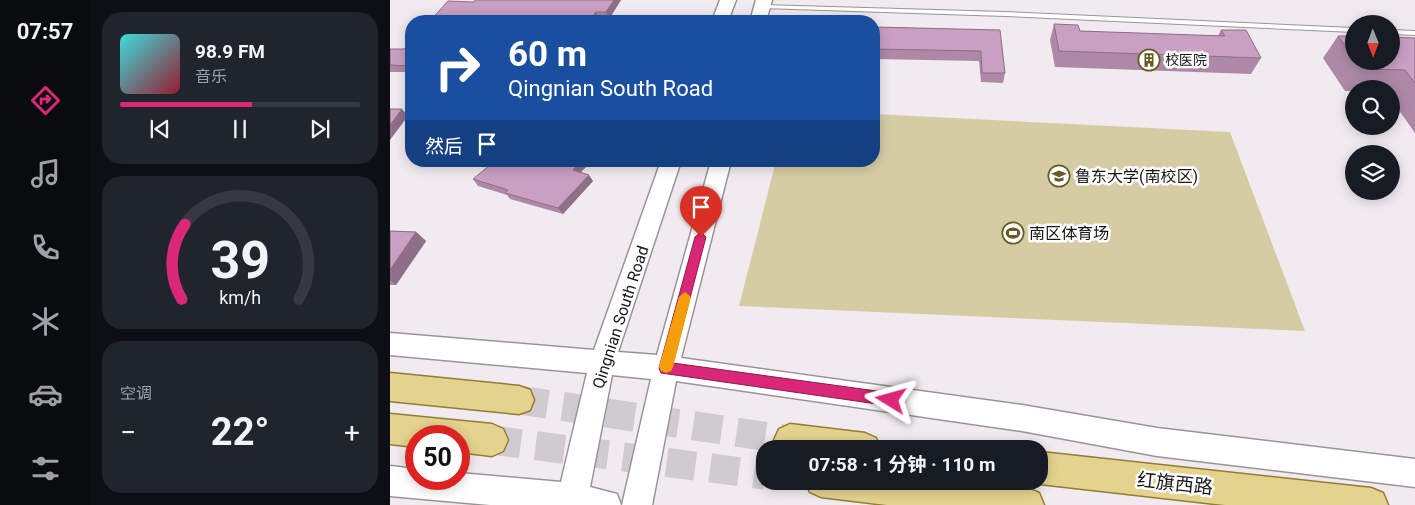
<!DOCTYPE html>
<html lang="zh">
<meta charset="utf-8">
<style>
body{margin:0;font-family:Roboto,"Noto Sans SC",sans-serif;background:#20242c;color:#f1f3f6;height:100vh;display:flex;flex-direction:column;font-size:19px;white-space:nowrap}
*{box-sizing:border-box;margin:0}
p{font-size:16px;color:#9ea1a6}
.icon{flex:none;width:28px;height:28px;fill:none;stroke:currentColor;stroke-width:2;stroke-linecap:round;stroke-linejoin:round}
.map{position:relative;flex:1;overflow:hidden}
.drawer{display:flex;flex-direction:column;gap:12px;padding:12px;background:#0d0f14;width:300px}
.drawer>*{flex:none}
.top-card{position:absolute;left:15px;top:15px;width:475px;height:152px;border-radius:20px;box-shadow:0 2px 12px #0003;background:#1a4fa0;color:#fff;overflow:hidden}
.needle{width:32px;rotate:179deg}
.controls{position:absolute;left:955px;top:15px;display:grid;gap:10px}
.controls a{display:grid;place-items:center;width:55px;height:55px;border-radius:50%;background:#171b24;box-shadow:0 2px 12px #0003;font-size:25px}
.speed{position:absolute;left:15px;top:425px;display:flex;gap:10px;font-size:25px;font-weight:700;text-align:center}
.speed>*{display:grid;place-content:center;width:65px;height:65px;border-radius:50%;background:#171b24;box-shadow:0 2px 12px #0003;line-height:1}
.speed .limit{border:8px solid #d22;background:#fff;color:#111}
.pin{position:absolute;display:grid;place-items:center;width:42px;height:42px;color:#fff;margin:-51px -21px;border-radius:50% 50% 50% 0;rotate:-45deg;box-shadow:0 0 5px #0007}
.pin .icon{rotate:45deg}
.me{position:absolute;width:55px;margin:-28px;rotate:278deg;stroke-linejoin:round;filter:drop-shadow(0 0 4px #0008)}
.turn{display:flex;align-items:center;gap:18px;height:105px;padding:0 20px;font-size:22px}
.turn .icon{width:65px;height:65px;stroke-width:2.5}
.turn b{display:block;font-size:35px;line-height:42px}
.then{display:flex;align-items:center;height:48px;padding:0 20px;background:#0003;gap:10px;font-size:19px}
.big{font-size:38px;font-weight:700;line-height:1.1}
.drawer .tile{flex:1;display:flex;flex-direction:column;justify-content:center;gap:8px;min-width:0;padding:0 18px;border-radius:20px;background:#20242c}
.drawer .dial{align-items:center;gap:0}
.dial svg{height:130px;overflow:visible;fill:none;stroke:#363941;stroke-width:7;stroke-linecap:round;text-anchor:middle}
.dial text{fill:#f1f3f6;stroke:none}
.song{display:flex;align-items:center;gap:15px}
.cover{width:60px;height:60px;border-radius:8px;background:linear-gradient(135deg,hsl(180 70% 55%),hsl(350 70% 35%))}
.played{height:5px;border-radius:2px;background:linear-gradient(90deg,#db2777 55%,#363941 55%)}
.keys{display:flex;justify-content:space-around;direction:ltr}
.heat{display:flex;justify-content:space-between;align-items:center;font-size:28px;direction:ltr}
.trip{position:absolute;left:366px;top:440px;width:292px;height:50px;border-radius:20px;background:#171b24;box-shadow:0 2px 12px #0003;font-weight:700;line-height:50px;text-align:center}
main{display:flex;flex:1;min-height:0}
.tab-bar{display:flex;flex-direction:column;width:90px;justify-content:space-around;align-items:center;background:#090b0e;color:#9ea1a6}
.tab-bar .icon{width:35px;height:35px}
.tab-bar .on{color:#db2777}
.tab-bar b{font-size:22px;color:#f1f3f6}
.map>svg:first-child{display:block}
.green{fill:#d6cca4}
.lines{fill:none;stroke-linecap:round;stroke-linejoin:round}
.primary-tunnel{stroke:#d0cbd0;stroke-width:29;stroke-dasharray:29 15;stroke-linecap:butt}
.service-casing{stroke:#9a9499;stroke-width:2}
.secondary-casing{stroke:#9a9499;stroke-width:3}
.primary-casing{stroke:#917d34;stroke-width:3}
.service{fill:#fff;fill-rule:evenodd}
.secondary{fill:#fff;fill-rule:evenodd}
.primary{fill:#e4d38e;fill-rule:evenodd}
.wall{fill:#ad89a7}
.shaded-wall{fill:#8d6f88}
.building{fill:#c99fc2;stroke:#8d6f88}
.route{fill:#db2777;stroke:#8e194d}
.slow{fill:#f59e0b}
.labels{text-anchor:middle;stroke-width:5;stroke-linejoin:round;paint-order:stroke}
.far-poi-label{font-size:14px;fill:#181618;stroke:#fff;text-anchor:start}
.poi-label{font-size:16px;fill:#181618;stroke:#fff;text-anchor:start}
.street-label{font-size:16px;fill:#181618;stroke:#fff}
.near-street-label{font-size:19px;fill:#181618;stroke:#fff}
</style>
<main>
<nav class="tab-bar">
<b>07:57</b>
<svg class="icon on" aria-label="directions" viewBox="0 0 24 24"><path d="M12 3l9 9-9 9-9-9zM9 14v-3h6M13 9l2 2-2 2"/></svg>
<svg class="icon" aria-label="music" viewBox="0 0 24 24"><path d="M9 18V5l10-2v13"/><circle cx="6" cy="18" r="3"/><circle cx="16" cy="16" r="3"/></svg>
<svg class="icon" aria-label="phone" viewBox="0 0 24 24"><path d="M5 4h4l2 5-3 2q2 4 5 5l2-3 5 2v4C11 20 4 13 5 4z"/></svg>
<svg class="icon" aria-label="climate" viewBox="0 0 24 24"><path d="M12 3v18M4 7l16 10M4 17L20 7"/></svg>
<svg class="icon" aria-label="car" viewBox="0 0 24 24"><path d="M5 17H2v-5l4-1 3-4h7l3 4 3 1v5h-3M9 17h6M6 11h13"/><circle cx="7" cy="17" r="2"/><circle cx="17" cy="17" r="2"/></svg>
<svg class="icon" aria-label="filters" viewBox="0 0 24 24"><path d="M4 7h16M4 17h16"/><circle cx="9" cy="7" r="2"/><circle cx="15" cy="17" r="2"/></svg>
</nav>
<section class="drawer">
<div class="tile">
<div class="song"><i class="cover"></i><div><b>98.9 FM</b><p>音乐</p></div></div>
<div class="played"></div>
<div class="keys"><svg class="icon" aria-label="previous" viewBox="0 0 24 24"><path d="M18 5L8 12l10 7zM5 5v14"/></svg><svg class="icon" aria-label="pause" viewBox="0 0 24 24"><path d="M8 5v14M16 5v14"/></svg><svg class="icon" aria-label="next" viewBox="0 0 24 24"><path d="M6 5l10 7-10 7zM19 5v14"/></svg></div>
</div>
<div class="tile dial"><svg viewBox="0 0 100 80">
<path d="M14 69A42 42 0 1 1 86 69"/>
<path d="M14 69A42 42 0 0 1 16 23" stroke="#db2777"/>
<text x="50" y="56" font-size="32" font-weight="700">39</text>
<text x="50" y="72" font-size="11">km/h</text>
</svg></div>
<div class="tile"><p>空调</p>
<div class="heat"><a>−</a><b class="big">22°</b><a>+</a></div>
</div>
</section>
<div class="map">
<svg width="1025" height="505" viewBox="0 0 1025 505">
<rect width="100%" height="100%" fill="#f1ebf0"/>
<polygon class="green" points="484,114 840,132 915,331 349,306 386,161 484,161"/>
<g class="lines">
<g class="primary-tunnel">
<polyline points="129,400 400,440"/>
<polyline points="102,440 375,475"/>
</g>
<g class="service-casing">
<g id="service">
<polygon points="372,5 615,12 964,28 964,32 615,16 370,8 369,7"/>
<polygon points="1001,30 1025,31 1025,35 1001,34"/>
</g>
</g>
<g class="secondary-casing">
<g id="secondary">
<polygon points="330,0 346,0 338,21 322,21"/>
<polygon points="366,0 382,0 376,21 360,21"/>
<polygon points="271,161 291,161 228,352 267,355 321,161 341,161 291,358 632,405 767,428 1025,459 1025,487 767,456 632,431 286,381 262,505 232,505 261,379 222,375 200,487 227,494 231,505 100,505 0,496 0,466 26,469 26,479 69,479 69,473 171,482 197,373 0,355 0,333 204,350"/>
</g>
</g>
<g class="primary-casing">
<g id="primary">
<polygon points="0,373 129,386 140,390 144,400 140,410 129,414 0,401"/>
<polygon points="0,414 102,424 113,429 118,440 113,451 102,456 69,452 69,436 26,436 26,447 0,444"/>
<polygon points="400,424 475,433 486,438 491,449 388,449 384,440 389,429"/>
<polygon points="650,452 981,488 993,493 998,505 835,505 650,484 643,481 650,481"/>
<polygon points="415,481 574,481 637,488 649,493 654,505 497,505 431,497 420,492"/>
</g>
</g>
<use href="#service" class="service"/>
<use href="#secondary" class="secondary"/>
<use href="#primary" class="primary"/>
</g>
<g class="wall">
<polygon points="86,0 231,0 219,19 209,18 83,2"/>
<polygon points="664,24 690,31 828,36 831,30 871,58 861,74 665,67 660,40"/>
<polygon points="484,27 610,30 615,73 613,83 591,82 589,61 484,59"/>
<polygon points="948,36 964,36 964,61 1001,61 1025,38 1025,133 1001,99 1001,89 964,89 964,91 955,91 933,58"/>
<polygon points="21,42 21,72 0,72 0,49 14,49"/>
<polygon points="191,172 203,181 173,214 120,199 117,195 88,186 83,179"/>
<polygon points="0,231 26,232 36,241 6,285 0,285"/>
</g>
<g class="shaded-wall">
<polygon points="224,0 231,0 219,19 216,12"/>
<polygon points="206,12 209,18 207,21 199,21"/>
<polygon points="12,109 18,116 0,140 0,125"/>
<polygon points="192,161 202,161 187,176 183,170"/>
<polygon points="199,175 203,181 173,214 168,208"/>
<polygon points="26,232 36,241 6,285 0,280 0,270"/>
</g>
<g class="building">
<polygon points="86,0 224,0 216,12 206,12 199,21 40,21 58,1 83,2"/>
<polygon points="664,24 688,25 690,31 835,36 831,30 856,30 871,58 669,51"/>
<polygon points="484,27 610,30 615,73 592,73 591,51 484,49"/>
<polygon points="948,36 964,36 964,58"/>
<polygon points="1001,37 1025,38 1025,83 1015,70 972,69 966,61 1001,61"/>
<polygon points="21,42 21,66 0,65 0,49 14,49"/>
<polygon points="0,109 12,109 0,125"/>
<polygon points="105,161 192,161 183,170 199,175 168,208 115,193 118,190 83,179"/>
<polygon points="0,231 26,232 0,270"/>
</g>
<polygon class="route" points="311,232 316,237 283,363 501,393 506,395 508,400 506,404 501,406 271,373 269,368 305,237"/>
<polygon class="slow" points="295,292 301,297 283,367 281,371 276,373 271,371 269,367 289,297"/>
<defs>
<g id="building-ring" transform="scale(1.125)"><circle r="9.5" fill="#fff" stroke="#675a27" stroke-width="1.5"/><path d="M-4-6H4V6H1V3H-1V6H-4ZM-2.5-4.3h1.7v1.8h-1.7ZM.8-4.3h1.7v1.8H.8ZM-2.5-1h1.7V.8h-1.7ZM.8-1h1.7V.8H.8Z" fill="#675a27"/></g>
<g id="university-ring" transform="scale(1.125)"><circle r="9.5" fill="#fff" stroke="#675a27" stroke-width="1.5"/><path d="M0-5L7-2L0 1L-7-2ZM-4 1L0 2.5L4 1V4Q0 6-4 4Z" fill="#675a27"/></g>
<g id="stadium-ring" transform="scale(1.125)"><circle r="9.5" fill="#fff" stroke="#675a27" stroke-width="1.5"/><path d="M0-5a6.5 5 0 1 0 0 10a6.5 5 0 1 0 0-10ZM-3.5-1.8h7v3.6h-7Z" fill="#675a27"/></g>
</defs>
<g fill-rule="evenodd">
<use href="#building-ring" x="759" y="60"/>
<use href="#university-ring" x="669" y="176"/>
<use href="#stadium-ring" x="623" y="233"/>
</g>
<g class="labels">
<g class="far-poi-label">
<text x="775" y="65">校医院</text>
</g>
<g class="poi-label">
<text x="685" y="182">鲁东大学(南校区)</text>
<text x="639" y="239">南区体育场</text>
</g>
<g class="street-label">
<text transform="translate(230 317) rotate(-72)" y="6">Qingnian South Road</text>
</g>
<g class="near-street-label">
<text transform="translate(785 483) rotate(6)" y="7">红旗西路</text>
</g>
</g>
</svg>
<div class="controls">
<a><svg class="needle" viewBox="-14 -14 28 28"><path d="M0-13l5 13h-10z" fill="#e53935"/><path d="M0 13l5-13h-10z" fill="#9ea1a6"/></svg></a>
<a><svg class="icon" aria-label="search" viewBox="0 0 24 24"><circle cx="10" cy="10" r="6"/><path d="M15 15l6 6"/></svg></a>
<a><svg class="icon" aria-label="layers" viewBox="0 0 24 24"><path d="M12 4l9 5-9 5-9-5zM3 14l9 5 9-5"/></svg></a>
</div>
<div class="speed"><div class="limit">50</div></div>
<div class="pin" style="left:311px;top:237px;background:#d93025"><svg class="icon" aria-label="arrive" viewBox="0 0 24 24"><path d="M6 21V4h12l-3 4 3 4H6"/></svg></div>
<svg class="me" style="left:501px;top:400px" viewBox="-20 -20 40 40"><path d="M0-17L14 15 0 8-14 15z" fill="#db2777" stroke="#fff" stroke-width="4"/></svg>
<div class="trip">07:58 · 1 分钟 · 110 m</div>
<div class="top-card">
<div class="turn"><svg class="icon" aria-label="right" viewBox="0 0 24 24"><path d="M7 20v-9h11M14 6l5 5-5 5"/></svg><div><b>60 m</b>Qingnian South Road</div></div>
<div class="then">然后<svg class="icon" aria-label="arrive" viewBox="0 0 24 24"><path d="M6 21V4h12l-3 4 3 4H6"/></svg></div>
</div>
</div>
</main>
